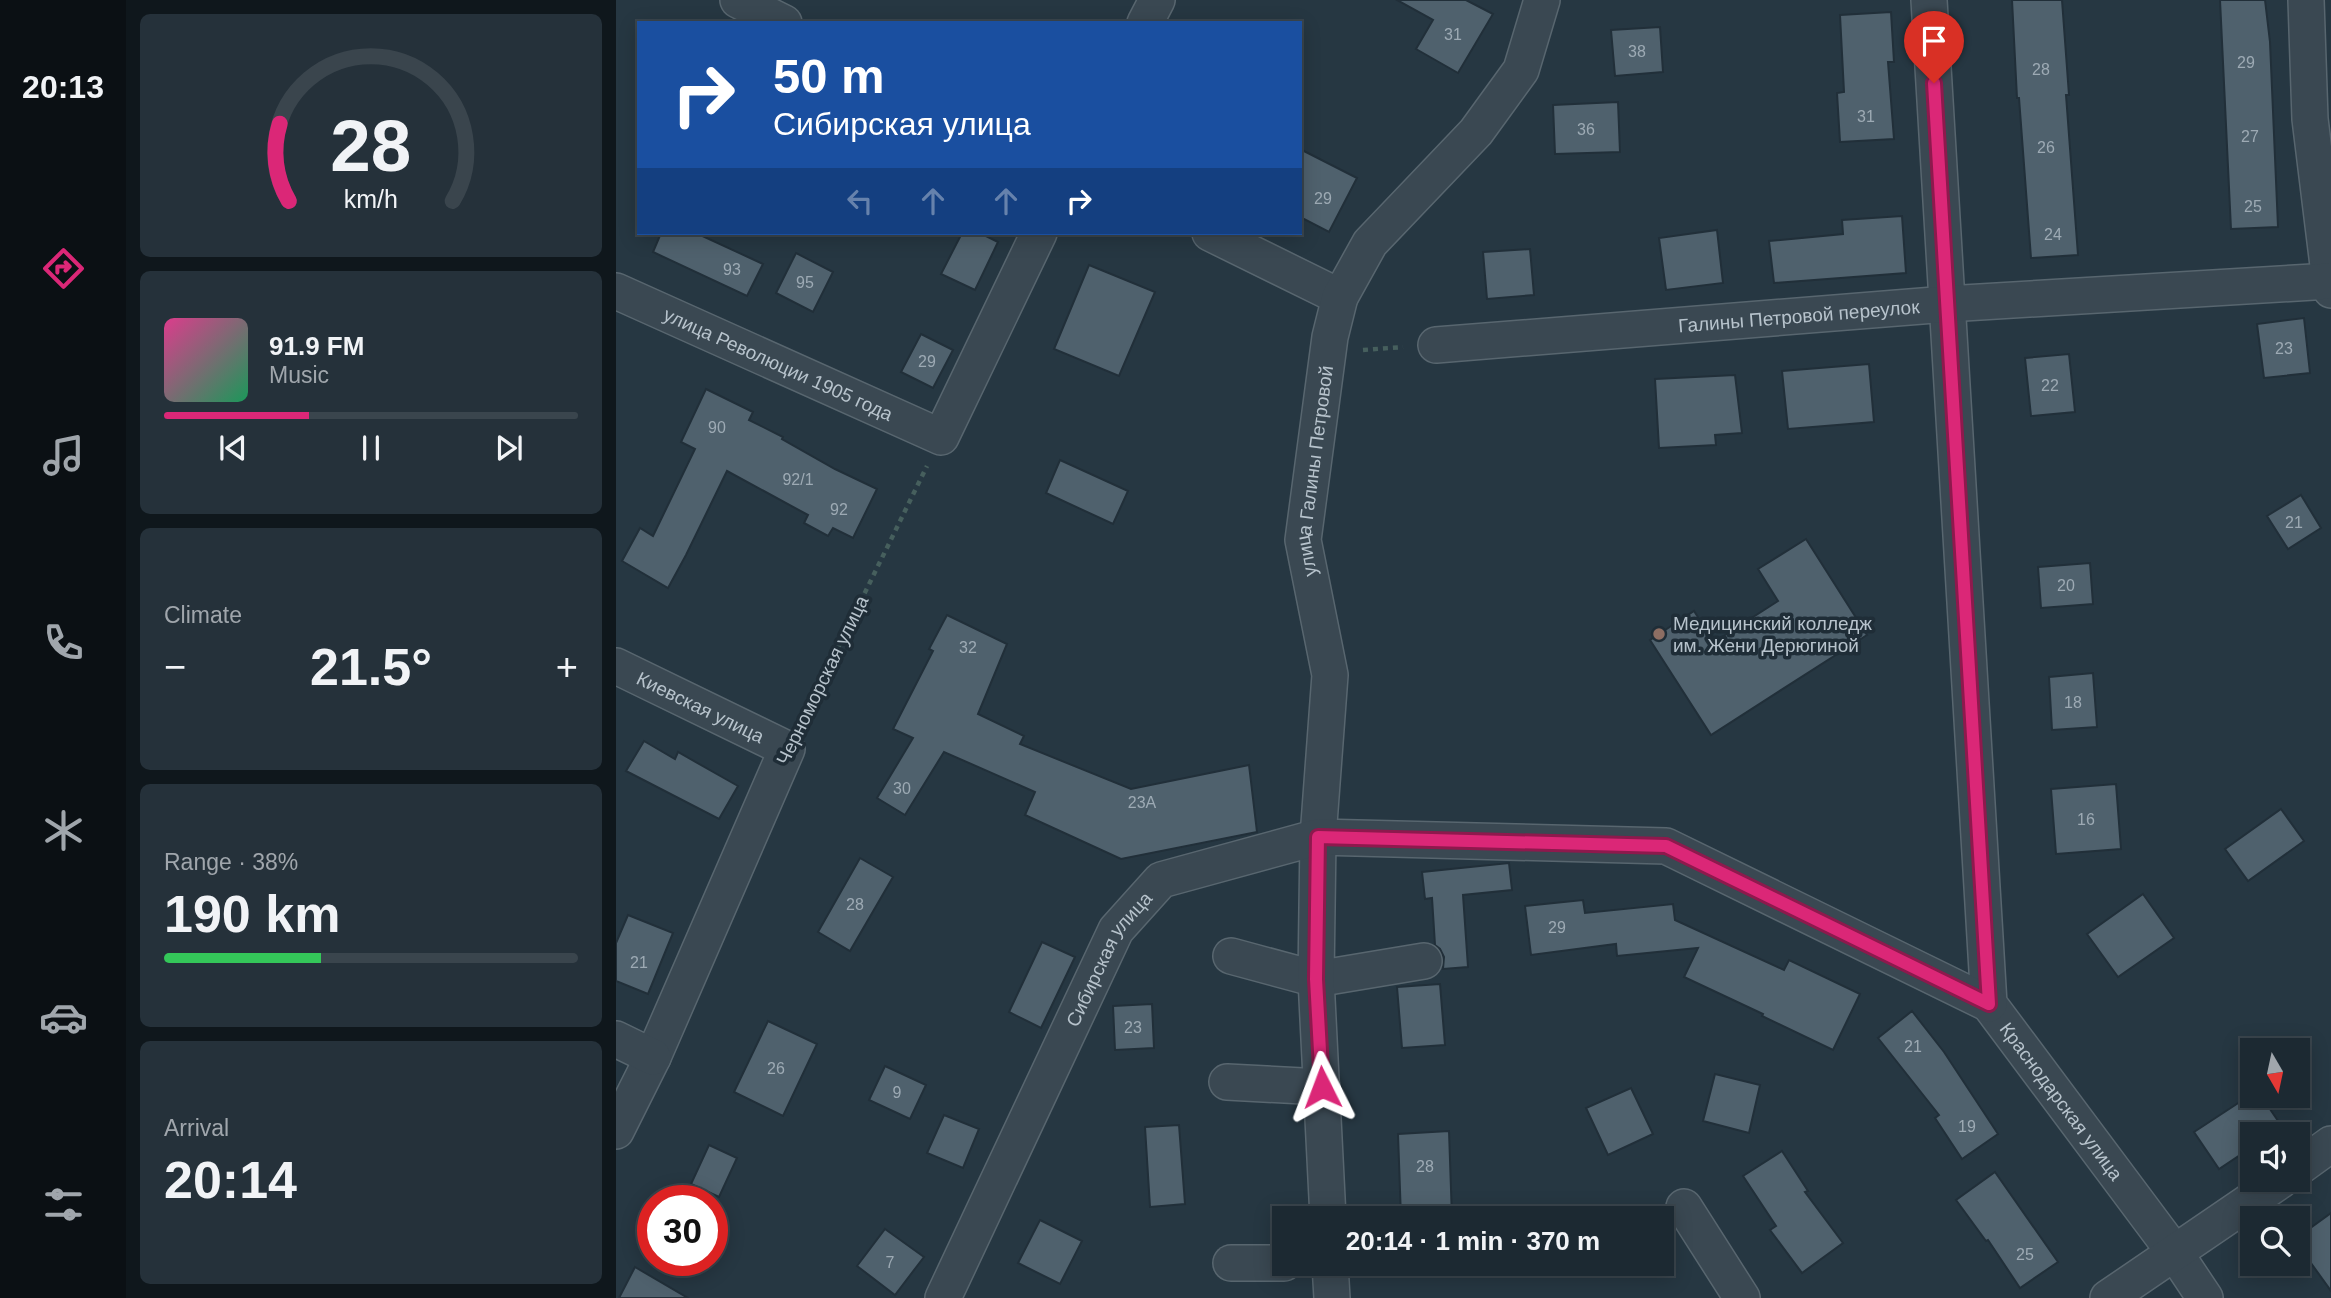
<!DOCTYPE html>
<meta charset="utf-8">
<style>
body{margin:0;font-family:Helvetica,sans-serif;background:#25313a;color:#f1f3f6;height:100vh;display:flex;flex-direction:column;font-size:26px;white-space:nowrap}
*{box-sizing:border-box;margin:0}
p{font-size:23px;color:#a0a6ac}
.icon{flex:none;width:38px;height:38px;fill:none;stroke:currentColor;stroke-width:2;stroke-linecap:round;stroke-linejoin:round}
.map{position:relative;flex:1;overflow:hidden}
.panel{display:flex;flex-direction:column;gap:14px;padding:14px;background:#0f171c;width:490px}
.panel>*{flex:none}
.guide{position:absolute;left:21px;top:21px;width:665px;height:214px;border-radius:0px;box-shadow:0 4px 18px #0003,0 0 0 2px #3a454d;background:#1a4fa0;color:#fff;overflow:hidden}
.needle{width:46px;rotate:171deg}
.tools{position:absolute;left:1624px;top:1038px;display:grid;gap:14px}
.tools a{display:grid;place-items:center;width:70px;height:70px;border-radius:0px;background:#1c2932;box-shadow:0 4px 18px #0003,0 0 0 2px #3a454d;font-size:35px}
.speed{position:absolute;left:21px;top:1185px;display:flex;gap:14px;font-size:35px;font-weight:700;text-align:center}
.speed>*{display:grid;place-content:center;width:91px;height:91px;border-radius:50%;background:#1c2932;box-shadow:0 4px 18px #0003,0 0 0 2px #3a454d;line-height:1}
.speed .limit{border:10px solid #d22;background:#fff;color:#111}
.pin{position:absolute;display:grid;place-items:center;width:60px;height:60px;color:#fff;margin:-72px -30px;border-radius:50% 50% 50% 0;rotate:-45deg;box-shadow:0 0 7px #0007}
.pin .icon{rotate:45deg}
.me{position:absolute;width:77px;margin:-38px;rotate:357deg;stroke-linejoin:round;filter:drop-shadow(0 0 5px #0008)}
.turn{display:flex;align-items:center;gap:24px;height:147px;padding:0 21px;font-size:32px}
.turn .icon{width:91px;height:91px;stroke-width:2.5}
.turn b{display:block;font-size:49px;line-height:60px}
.lanes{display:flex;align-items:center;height:66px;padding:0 21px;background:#0003;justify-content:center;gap:35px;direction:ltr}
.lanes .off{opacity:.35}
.big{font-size:52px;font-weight:600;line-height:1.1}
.panel .tile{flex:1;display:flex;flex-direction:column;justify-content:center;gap:10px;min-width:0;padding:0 24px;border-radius:10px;background:#25313a}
.panel .dial{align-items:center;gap:0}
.dial svg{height:182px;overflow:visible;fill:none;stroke:#3a454d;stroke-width:7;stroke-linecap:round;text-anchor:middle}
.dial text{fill:#f1f3f6;stroke:none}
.song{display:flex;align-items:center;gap:21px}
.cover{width:84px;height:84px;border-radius:10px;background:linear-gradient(135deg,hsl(330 70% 55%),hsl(150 70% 35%))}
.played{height:7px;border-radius:4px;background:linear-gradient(90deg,#db2777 35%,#3a454d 35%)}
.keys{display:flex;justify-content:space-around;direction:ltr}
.heat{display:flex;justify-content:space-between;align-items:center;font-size:38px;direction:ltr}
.charge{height:10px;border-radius:5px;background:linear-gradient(90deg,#34c759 38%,#3a454d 0)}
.trip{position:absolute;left:656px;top:1206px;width:402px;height:70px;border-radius:0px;background:#1c2932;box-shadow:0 4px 18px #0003,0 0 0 2px #3a454d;font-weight:600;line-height:70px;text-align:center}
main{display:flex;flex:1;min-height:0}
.menu{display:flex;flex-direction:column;width:126px;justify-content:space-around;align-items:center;background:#0b1014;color:#a0a6ac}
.menu .icon{width:49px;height:49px}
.menu .current{color:#db2777}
.menu b{font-size:32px;color:#f1f3f6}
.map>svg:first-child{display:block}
.building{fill:#4f616d;stroke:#212f39;stroke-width:2}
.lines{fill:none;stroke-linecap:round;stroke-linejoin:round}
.minor-casing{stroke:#58666f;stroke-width:38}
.path{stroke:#465f5d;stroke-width:4.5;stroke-dasharray:5 5;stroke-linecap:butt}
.minor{stroke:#3a4852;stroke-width:35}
.route-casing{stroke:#8e194d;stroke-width:18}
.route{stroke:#db2777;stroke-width:12}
.education-dot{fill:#8d6e63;stroke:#1f2d37;stroke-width:2.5}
.labels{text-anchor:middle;stroke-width:7;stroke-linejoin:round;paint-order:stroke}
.number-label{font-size:16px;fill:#9daab4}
.street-label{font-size:19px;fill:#b7c3cc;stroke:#1f2d37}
.poi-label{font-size:19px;fill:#b7c3cc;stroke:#1f2d37;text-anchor:start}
</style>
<main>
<nav class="menu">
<b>20:13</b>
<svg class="icon current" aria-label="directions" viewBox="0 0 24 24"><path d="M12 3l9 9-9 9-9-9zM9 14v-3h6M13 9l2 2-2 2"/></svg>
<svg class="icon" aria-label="music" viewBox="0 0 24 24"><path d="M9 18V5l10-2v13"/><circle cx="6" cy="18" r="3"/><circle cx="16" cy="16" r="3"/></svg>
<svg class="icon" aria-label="phone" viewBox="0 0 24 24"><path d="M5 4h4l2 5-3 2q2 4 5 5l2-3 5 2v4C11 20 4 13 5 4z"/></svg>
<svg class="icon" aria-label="climate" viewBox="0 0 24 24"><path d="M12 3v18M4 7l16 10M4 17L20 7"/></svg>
<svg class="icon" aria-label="car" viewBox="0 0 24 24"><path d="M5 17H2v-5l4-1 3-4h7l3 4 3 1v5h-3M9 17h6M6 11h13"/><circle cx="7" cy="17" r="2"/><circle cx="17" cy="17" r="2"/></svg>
<svg class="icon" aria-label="filters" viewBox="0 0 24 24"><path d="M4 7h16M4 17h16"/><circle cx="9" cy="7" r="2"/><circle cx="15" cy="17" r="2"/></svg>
</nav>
<section class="panel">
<div class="tile dial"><svg viewBox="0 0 100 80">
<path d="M14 69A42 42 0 1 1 86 69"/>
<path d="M14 69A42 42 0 0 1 10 35" stroke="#db2777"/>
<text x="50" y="56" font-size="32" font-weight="700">28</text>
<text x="50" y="72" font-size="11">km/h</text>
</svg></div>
<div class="tile">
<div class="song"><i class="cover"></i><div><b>91.9 FM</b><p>Music</p></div></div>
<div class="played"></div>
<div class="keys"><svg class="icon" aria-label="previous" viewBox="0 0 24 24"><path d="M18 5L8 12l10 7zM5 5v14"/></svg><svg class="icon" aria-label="pause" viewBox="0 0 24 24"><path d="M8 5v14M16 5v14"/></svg><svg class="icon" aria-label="next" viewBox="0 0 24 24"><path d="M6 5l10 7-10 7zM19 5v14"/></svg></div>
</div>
<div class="tile"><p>Climate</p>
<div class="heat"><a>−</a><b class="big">21.5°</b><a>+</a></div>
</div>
<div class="tile"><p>Range · 38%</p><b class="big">190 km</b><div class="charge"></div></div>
<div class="tile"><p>Arrival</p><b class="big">20:14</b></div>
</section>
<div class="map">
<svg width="1715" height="1298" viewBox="0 0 1715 1298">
<rect width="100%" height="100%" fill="#263742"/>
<g class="building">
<polygon points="781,0 850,0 877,14 842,73 800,49 817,20"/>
<polygon points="1396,0 1446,0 1453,95 1450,95 1462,255 1415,258 1403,98 1401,98"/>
<polygon points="1604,0 1649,0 1654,42 1662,227 1615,229"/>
<polygon points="1275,12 1278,62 1272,62 1278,139 1224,142 1221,93 1228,92 1224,15"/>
<polygon points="1044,27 1047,72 999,76 995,30"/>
<polygon points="1002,102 1004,152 939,154 937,105"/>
<polygon points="684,149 741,178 713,232 684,217"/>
<polygon points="1286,216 1290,273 1158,283 1153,241 1227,234 1226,220"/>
<polygon points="1101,230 1107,283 1050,290 1043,238"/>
<polygon points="45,233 80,233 147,264 131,296 37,252"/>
<polygon points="346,233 364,233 382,242 359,290 325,274"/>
<polygon points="914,249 918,295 871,299 867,252"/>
<polygon points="180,253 217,272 197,312 160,293"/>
<polygon points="473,265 539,292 503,376 438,349"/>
<polygon points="1688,318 1694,373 1648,378 1641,324"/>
<polygon points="305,334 337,350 317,388 285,372"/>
<polygon points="1453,354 1459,412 1415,416 1409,358"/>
<polygon points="1253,364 1258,422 1172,429 1166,371"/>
<polygon points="1119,375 1126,433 1099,435 1100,445 1043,448 1039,379"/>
<polygon points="90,389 137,412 133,420 167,437 166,439 219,469 261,489 237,538 217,528 212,536 188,523 192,515 111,471 70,555 52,588 6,561 24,528 37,536 79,449 65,442"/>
<polygon points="444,460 512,491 497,524 430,493"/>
<polygon points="1685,495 1705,528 1672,549 1651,516"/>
<polygon points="1190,539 1251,635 1095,735 1034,640 1078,611 1098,642 1162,601 1142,569"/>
<polygon points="1474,563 1477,604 1425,608 1422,567"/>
<polygon points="331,615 391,644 362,714 408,736 404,744 515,789 633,765 641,832 505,859 409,815 419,792 328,752 289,815 261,798 297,738 277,729 317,651 313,649"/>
<polygon points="1477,673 1481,727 1436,730 1433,677"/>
<polygon points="28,741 59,759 62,752 122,786 103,819 10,771"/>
<polygon points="1500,784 1505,849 1440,854 1435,789"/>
<polygon points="1665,809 1688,841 1632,881 1609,849"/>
<polygon points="244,858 277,877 234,951 202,932"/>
<polygon points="893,863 896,890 847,895 852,967 827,969 828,957 824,949 819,945 816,898 809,899 806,872"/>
<polygon points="1527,894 1558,938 1502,977 1471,934"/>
<polygon points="967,900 969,913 1057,904 1059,920 1168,970 1173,960 1244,994 1217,1050 1146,1016 1147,1014 1068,977 1082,948 1001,956 1000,944 915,955 909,906"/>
<polygon points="12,915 57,933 32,994 0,981 0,943"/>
<polygon points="426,942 459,957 425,1028 393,1012"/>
<polygon points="824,984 829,1045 786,1048 781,987"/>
<polygon points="536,1004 538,1048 499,1050 497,1006"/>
<polygon points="1296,1011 1328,1052 1382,1134 1346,1159 1319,1118 1323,1115 1262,1038"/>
<polygon points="152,1021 201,1044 167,1116 118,1092"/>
<polygon points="269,1066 310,1085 294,1119 253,1100"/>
<polygon points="1099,1074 1144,1085 1133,1133 1087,1121"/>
<polygon points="1015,1088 1037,1134 992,1155 970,1108"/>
<polygon points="1636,1094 1636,1096 1645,1096 1671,1134 1636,1134 1636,1147 1603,1169 1578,1132"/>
<polygon points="328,1115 363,1129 347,1168 311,1153"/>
<polygon points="563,1125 569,1204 534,1207 529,1127"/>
<polygon points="833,1131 836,1218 785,1218 782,1134"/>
<polygon points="93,1145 121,1158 103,1197 75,1184"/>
<polygon points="1166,1151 1192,1191 1189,1192 1227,1243 1186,1273 1154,1230 1160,1226 1127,1176"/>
<polygon points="1379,1172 1442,1262 1404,1288 1372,1240 1370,1241 1340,1200"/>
<polygon points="1715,1213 1715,1291 1682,1245 1682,1237"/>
<polygon points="424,1220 466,1241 444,1284 402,1263"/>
<polygon points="269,1229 308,1257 279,1295 241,1266"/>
<polygon points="19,1267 72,1298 3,1298"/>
</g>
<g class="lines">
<g class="minor-casing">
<g id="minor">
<polyline points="122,0 168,23"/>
<path id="s1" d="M1313 0 1373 1004 1559 1253 1589 1298"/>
<polyline points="1690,0 1694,119 1715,290"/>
<polyline points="529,23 541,0"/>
<polyline points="594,233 724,297"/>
<path id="s2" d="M0 291 325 437 423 233"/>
<path id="s3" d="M820 345 1331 304 1714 281"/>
<path id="s4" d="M0 666 171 749 37 1057 0 1131"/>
<polyline points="615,956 700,979 808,961"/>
<polyline points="0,1039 37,1057"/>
<polyline points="611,1082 706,1087"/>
<polyline points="1682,1168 1715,1144"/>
<polyline points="1068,1207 1126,1298"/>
<path id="s5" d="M712 1218 700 979 702 837 714 675 687 540 714 337 724 297 754 243 860 132 905 70 926 0"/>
<polyline points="615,1263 668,1263"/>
<polyline points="714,1264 716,1298"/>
<path id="s6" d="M327 1298 500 930 545 880 702 837 1050 846 1373 1004"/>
<polyline points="1492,1298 1665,1180"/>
</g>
</g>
<g class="path">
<polyline points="747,350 787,347"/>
<polyline points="187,719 311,466"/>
</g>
<use href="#minor" class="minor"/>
</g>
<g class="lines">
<g class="route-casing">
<polyline id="route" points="706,1087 700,979 702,837 1050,846 1373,1004 1318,83"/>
</g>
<use href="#route" class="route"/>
</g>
<circle class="education-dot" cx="1043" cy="634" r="7"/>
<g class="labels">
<g class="number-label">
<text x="837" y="40">31</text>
<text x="1021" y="57">38</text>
<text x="1630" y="68">29</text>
<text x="1425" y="75">28</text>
<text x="1250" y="122">31</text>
<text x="970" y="135">36</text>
<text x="1634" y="142">27</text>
<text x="1430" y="153">26</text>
<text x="707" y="204">29</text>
<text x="1637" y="212">25</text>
<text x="1437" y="240">24</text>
<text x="116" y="275">93</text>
<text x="189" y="288">95</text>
<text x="1668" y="354">23</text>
<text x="311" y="367">29</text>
<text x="1434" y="391">22</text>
<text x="101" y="433">90</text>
<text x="182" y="485">92/1</text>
<text x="223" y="515">92</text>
<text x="1678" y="528">21</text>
<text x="1450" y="591">20</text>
<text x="352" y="653">32</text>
<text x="1457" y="708">18</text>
<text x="286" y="794">30</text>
<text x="526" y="808">23А</text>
<text x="1470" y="825">16</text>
<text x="239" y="910">28</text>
<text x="941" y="933">29</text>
<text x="23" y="968">21</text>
<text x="517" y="1033">23</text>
<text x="1297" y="1052">21</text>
<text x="160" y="1074">26</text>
<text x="281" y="1098">9</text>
<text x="1351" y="1132">19</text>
<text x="809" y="1172">28</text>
<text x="1409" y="1260">25</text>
<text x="274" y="1268">7</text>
</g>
<g class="street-label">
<text dy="7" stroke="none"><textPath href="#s3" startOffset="364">Галины Петровой переулок</textPath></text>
<text dy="7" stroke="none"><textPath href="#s2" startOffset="178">улица Революции 1905 года</textPath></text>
<text dy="7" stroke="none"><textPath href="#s5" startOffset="751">улица Галины Петровой</textPath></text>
<text transform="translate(206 680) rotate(-64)" y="7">Черноморская улица</text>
<text dy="7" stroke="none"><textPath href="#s4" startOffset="94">Киевская улица</textPath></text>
<text dy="7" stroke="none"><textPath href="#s6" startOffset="378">Сибирская улица</textPath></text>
<text dy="7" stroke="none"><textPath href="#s1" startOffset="1127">Краснодарская улица</textPath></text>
</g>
<g class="poi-label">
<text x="1057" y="630">Медицинский колледж<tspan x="1057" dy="22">им. Жени Дерюгиной</tspan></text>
</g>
</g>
</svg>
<div class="tools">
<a><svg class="needle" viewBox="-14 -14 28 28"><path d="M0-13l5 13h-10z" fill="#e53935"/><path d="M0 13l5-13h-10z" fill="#a0a6ac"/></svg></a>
<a><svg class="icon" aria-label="sound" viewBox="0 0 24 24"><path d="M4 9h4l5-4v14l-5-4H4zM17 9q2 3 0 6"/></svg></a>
<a><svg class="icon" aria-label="search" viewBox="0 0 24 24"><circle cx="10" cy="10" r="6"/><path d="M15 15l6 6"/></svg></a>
</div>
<div class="speed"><div class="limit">30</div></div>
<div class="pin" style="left:1318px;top:83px;background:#d93025"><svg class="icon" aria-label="arrive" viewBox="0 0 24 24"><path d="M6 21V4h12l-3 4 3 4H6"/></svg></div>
<svg class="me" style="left:706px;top:1087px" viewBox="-20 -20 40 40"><path d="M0-17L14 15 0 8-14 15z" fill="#db2777" stroke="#fff" stroke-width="4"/></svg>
<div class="trip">20:14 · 1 min · 370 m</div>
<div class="guide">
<div class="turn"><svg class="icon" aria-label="right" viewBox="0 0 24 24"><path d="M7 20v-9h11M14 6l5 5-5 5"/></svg><div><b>50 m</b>Сибирская улица</div></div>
<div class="lanes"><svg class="icon off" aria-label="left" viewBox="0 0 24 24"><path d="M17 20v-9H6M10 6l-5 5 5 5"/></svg><svg class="icon off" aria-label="ahead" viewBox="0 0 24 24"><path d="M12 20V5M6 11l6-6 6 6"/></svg><svg class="icon off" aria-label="ahead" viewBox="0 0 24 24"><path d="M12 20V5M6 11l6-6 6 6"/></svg><svg class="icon" aria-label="right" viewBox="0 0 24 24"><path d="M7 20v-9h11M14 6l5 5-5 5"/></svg></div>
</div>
</div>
</main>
